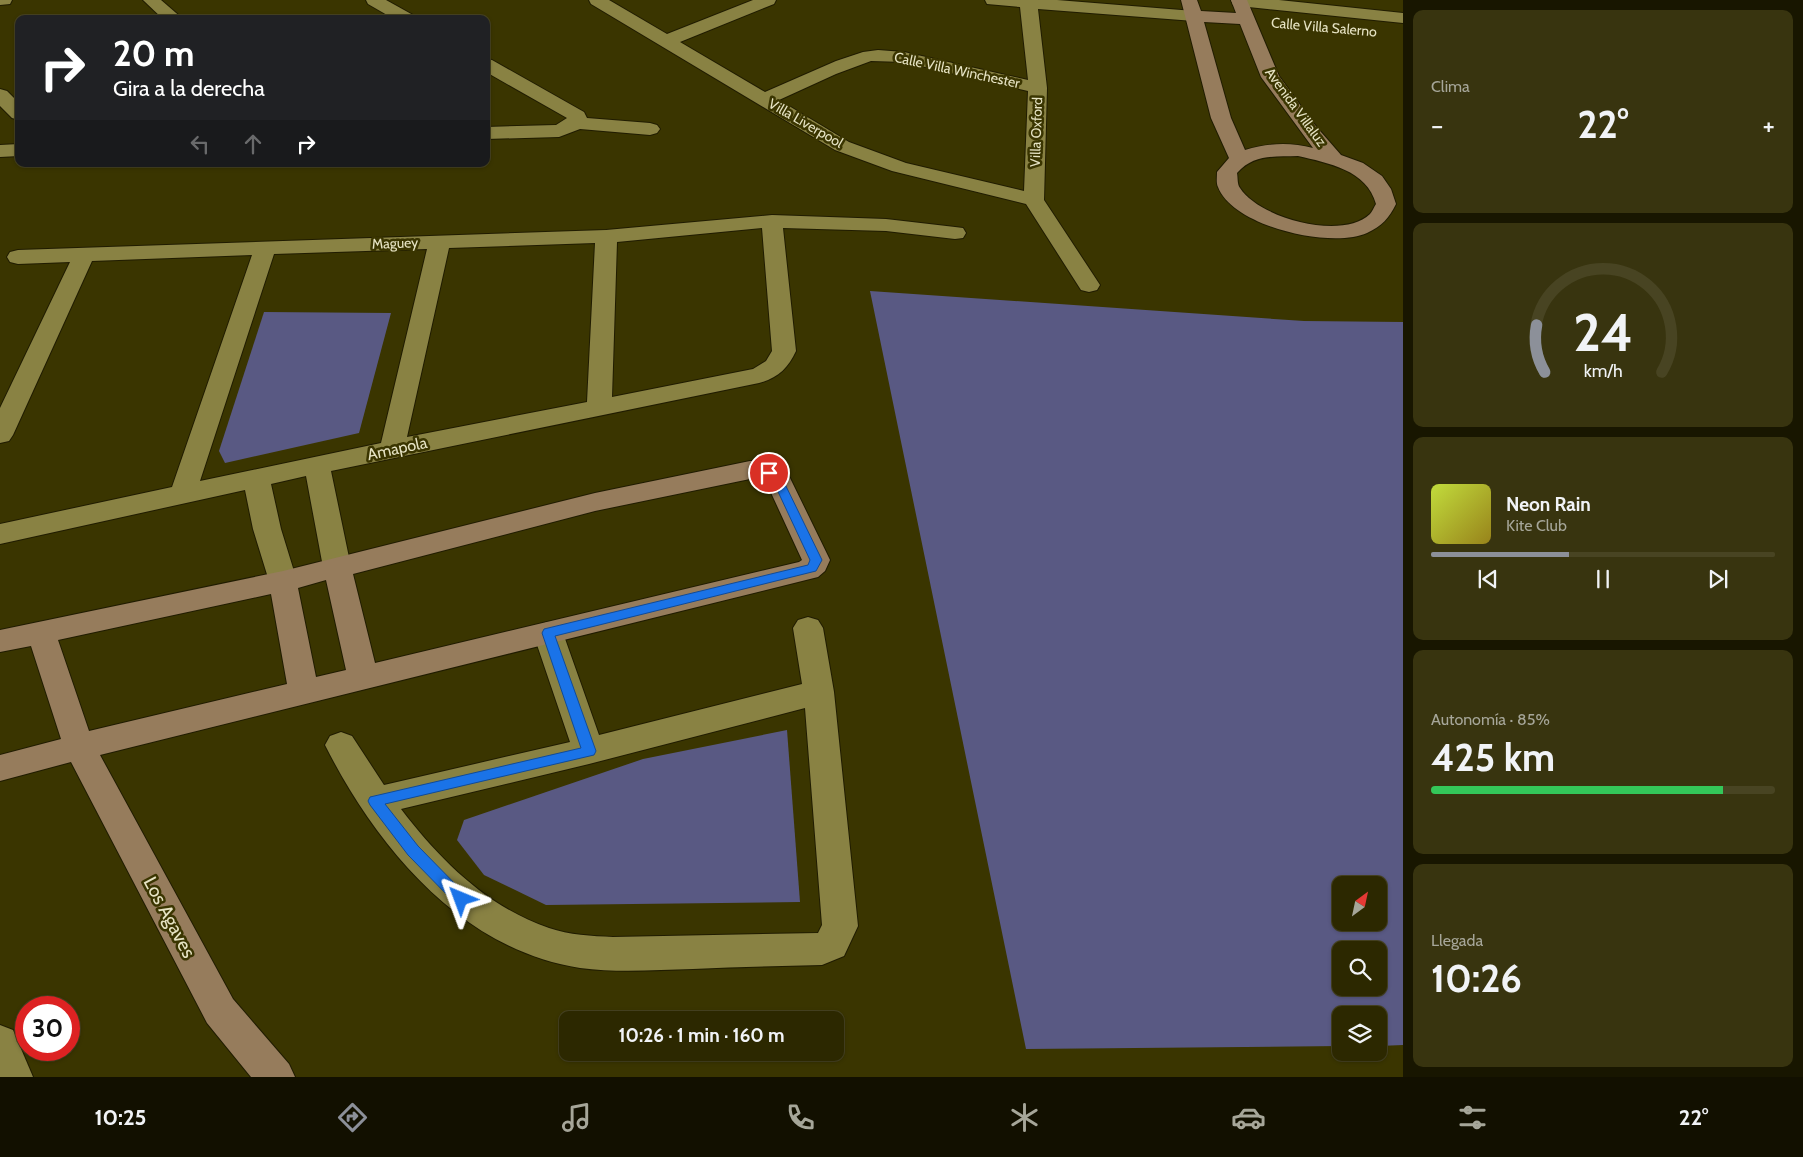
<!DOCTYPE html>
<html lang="es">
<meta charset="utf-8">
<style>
body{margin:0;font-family:Cabin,sans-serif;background:#38340f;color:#f1f3f6;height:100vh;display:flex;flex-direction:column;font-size:19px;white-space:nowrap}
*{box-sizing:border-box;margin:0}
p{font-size:16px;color:#a6a699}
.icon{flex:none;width:28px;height:28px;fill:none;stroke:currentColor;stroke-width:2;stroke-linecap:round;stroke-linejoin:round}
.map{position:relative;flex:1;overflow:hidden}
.side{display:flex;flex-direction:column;gap:10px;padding:10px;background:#181600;width:400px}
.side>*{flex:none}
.top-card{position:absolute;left:15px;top:15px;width:475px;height:152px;border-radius:10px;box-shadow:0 1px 4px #0004,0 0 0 1px #484422;background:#202124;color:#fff;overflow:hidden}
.needle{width:32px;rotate:33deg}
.buttons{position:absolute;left:1332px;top:876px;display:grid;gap:10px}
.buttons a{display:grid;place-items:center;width:55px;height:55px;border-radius:10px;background:#2c2800;box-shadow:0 1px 4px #0004,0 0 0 1px #484422;font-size:25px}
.speed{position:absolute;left:15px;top:996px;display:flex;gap:10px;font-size:25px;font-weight:700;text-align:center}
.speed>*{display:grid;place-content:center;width:65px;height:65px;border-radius:50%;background:#2c2800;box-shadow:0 1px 4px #0004,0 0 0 1px #484422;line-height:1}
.speed .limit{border:8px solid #d22;background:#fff;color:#111}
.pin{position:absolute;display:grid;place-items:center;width:42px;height:42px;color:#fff;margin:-21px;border:2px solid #fff;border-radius:50%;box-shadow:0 1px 5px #0007}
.me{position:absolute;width:55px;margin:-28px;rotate:316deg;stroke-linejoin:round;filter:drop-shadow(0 0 4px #0008)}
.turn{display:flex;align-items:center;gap:18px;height:105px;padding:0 15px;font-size:22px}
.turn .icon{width:65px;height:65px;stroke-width:2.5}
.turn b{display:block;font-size:35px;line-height:42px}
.lanes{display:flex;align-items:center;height:48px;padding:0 15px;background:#0003;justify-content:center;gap:25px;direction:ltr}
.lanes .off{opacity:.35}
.big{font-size:38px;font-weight:700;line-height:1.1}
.side .widget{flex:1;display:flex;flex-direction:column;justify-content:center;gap:8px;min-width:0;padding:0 18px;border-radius:10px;background:#38340f}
.side .dial{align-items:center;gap:0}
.dial svg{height:130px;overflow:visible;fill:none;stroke:#484422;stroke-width:7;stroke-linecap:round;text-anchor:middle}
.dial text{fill:#f1f3f6;stroke:none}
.song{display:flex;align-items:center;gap:15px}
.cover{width:60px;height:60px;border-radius:8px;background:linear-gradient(135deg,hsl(70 70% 55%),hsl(50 70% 35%))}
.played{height:5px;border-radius:2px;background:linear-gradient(90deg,#8c9099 40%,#484422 40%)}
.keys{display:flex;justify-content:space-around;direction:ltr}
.heat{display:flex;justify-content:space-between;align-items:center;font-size:28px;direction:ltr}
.charge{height:8px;border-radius:4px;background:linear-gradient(90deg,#34c759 85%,#484422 0)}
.trip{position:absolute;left:559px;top:1011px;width:285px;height:50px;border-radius:10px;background:#2c2800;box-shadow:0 1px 4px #0004,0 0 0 1px #484422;font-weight:700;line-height:50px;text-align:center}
.tabs{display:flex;height:80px;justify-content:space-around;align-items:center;background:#121000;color:#a6a699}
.tabs .icon{width:35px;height:35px}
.tabs .selected{color:#8c9099}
.tabs b{font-size:22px;color:#f1f3f6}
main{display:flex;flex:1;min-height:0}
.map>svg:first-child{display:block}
.green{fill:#595983;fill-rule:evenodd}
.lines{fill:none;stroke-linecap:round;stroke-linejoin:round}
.street-casing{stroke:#201c00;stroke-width:2}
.secondary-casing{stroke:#201c00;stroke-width:2}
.street{fill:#898243;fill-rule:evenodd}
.secondary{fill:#967c5c;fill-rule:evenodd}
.route{fill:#1a73e8;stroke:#114b97}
.labels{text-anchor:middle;stroke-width:5;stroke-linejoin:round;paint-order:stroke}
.far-street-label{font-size:14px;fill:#e6e3c3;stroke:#3a3500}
.street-label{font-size:16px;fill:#e6e3c3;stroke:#3a3500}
.near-street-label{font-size:19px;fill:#e6e3c3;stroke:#3a3500}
</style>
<main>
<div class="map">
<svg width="1403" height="1077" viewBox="0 0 1403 1077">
<rect width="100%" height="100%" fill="#3a3500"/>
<g class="green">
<path d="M870 291 1304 321 1403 322V1045L1379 1046V1015H1341V1046L1026 1049ZM1341 885H1379V922H1341ZM1341 950H1379V988H1341Z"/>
<polygon points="264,312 391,313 359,433 225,463 219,451"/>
<polygon points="787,730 800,902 546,905 484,875 457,840 464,820 643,759"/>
</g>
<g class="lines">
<g class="street-casing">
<g id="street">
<polygon points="0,0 12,0 10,4 0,5"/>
<polygon points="143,0 161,0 183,19 163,19"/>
<polygon points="366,0 386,0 413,15 416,19 394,19 368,4"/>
<path d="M589 0H609L667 34 753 0H776L774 4 680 42 765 92 836 61 863 52 878 50 904 52 1028 80 1020 7 987 4 985 0H1057L1194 11 1200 12 1203 16 1200 20 1194 21 1038 9 1047 88 1044 200 1100 285 1097 290 1089 292 1081 290 1026 204 892 171 835 150 591 4ZM871 61 904 62 1028 91 1024 191 906 163 849 142 779 100 836 74Z"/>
<polygon points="1231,0 1279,0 1403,13 1403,23 1239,6 1233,5"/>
<polygon points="486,59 492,60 584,112 587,118 650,123 657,125 660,129 657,133 650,135 580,129 559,137 486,139 486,127 556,125 567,118 486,72"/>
<polygon points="0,89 7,91 19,103 19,120 12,118 0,106"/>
<polygon points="19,144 19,156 0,157 0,145"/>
<path d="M772 215 886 219 955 227 963 228 966 233 963 238 955 239 886 231 783 228 796 351C788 368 778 378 759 383L331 471 351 567 347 574 337 577 327 574 323 567 306 476 271 484 281 529 297 581 293 588 283 591 273 588 269 581 253 529 245 490 0 544V524L172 487 252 255 92 261 13 435 9 441 0 443V408L70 262 18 264 10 262 7 257 10 252 18 250 606 230ZM762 228 772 351 766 361 753 369 612 397 617 242ZM595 243 587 402 407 437 449 248ZM427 249 381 443 200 481 274 254Z"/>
<path d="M808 617 818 620 823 628 834 692 858 926 844 956 822 965C779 966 736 967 693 969 656 970 617 973 580 968 461 950 376 846 325 745L330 736 341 732 352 736 384 785 570 742 533 633 538 625 548 622 558 625 563 633 599 735 802 684 793 628 798 620ZM805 708 822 925 818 933 613 937C592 936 569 935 549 928 487 907 440 860 401 809L589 764Z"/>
<polygon points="0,1025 13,1030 33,1077 0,1077"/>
</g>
</g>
<g class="secondary-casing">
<g id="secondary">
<path d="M1181 0H1197L1201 11 1236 13 1231 0H1247L1279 76 1314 124 1341 155 1363 163 1382 176 1391 189 1396 204C1389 218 1382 226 1367 233 1332 249 1233 227 1218 187 1216 183 1217 177 1217 172L1229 158 1211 118ZM1204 22 1240 24 1261 77 1313 148C1290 142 1268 143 1245 150L1231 118ZM1298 156C1328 163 1367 170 1376 204 1374 207 1372 212 1370 214 1342 241 1259 218 1240 188 1237 184 1238 178 1237 173 1254 154 1274 157 1298 156Z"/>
<path d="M750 461C765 461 782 465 790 478L830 560 825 571 818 577 100 755 233 999 289 1064 295 1077H251L207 1023 71 762 0 781V755L61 739 31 646 0 652V630L283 571 595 493ZM750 479H757L767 484 802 560 799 562 375 663 353 574 595 511ZM326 580 346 670 316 677 298 588ZM271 594 287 684 89 731 58 640Z"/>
</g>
</g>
<use href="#street" class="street"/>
<use href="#secondary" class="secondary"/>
</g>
<polygon class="route" points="769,469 782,478 822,560 816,571 555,636 596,751 594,755 385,804 418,846 466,895 468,899 466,904 461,906 456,904 408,855 370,805 368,801 370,797 581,748 542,633 544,629 808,565 810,560 773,481 764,473"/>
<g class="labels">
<g class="far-street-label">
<text transform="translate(1324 27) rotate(5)" y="5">Calle Villa Salerno</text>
<text transform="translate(957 70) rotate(12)" y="5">Calle Villa Winchester</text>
<text transform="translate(1296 107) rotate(54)" y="5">Avenida Villaluz</text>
<text transform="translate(806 123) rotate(30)" y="5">Villa Liverpool</text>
<text transform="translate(1036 132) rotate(-88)" y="5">Villa Oxford</text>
<text transform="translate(395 243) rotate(-2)" y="5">Maguey</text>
</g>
<g class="street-label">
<text transform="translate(397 448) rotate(-12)" y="6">Amapola</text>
</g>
<g class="near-street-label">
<text transform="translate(170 917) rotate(62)" y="7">Los Agaves</text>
</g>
</g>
</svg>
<div class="buttons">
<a><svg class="needle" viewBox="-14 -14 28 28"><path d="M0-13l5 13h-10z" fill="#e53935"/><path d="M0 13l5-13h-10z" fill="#a6a699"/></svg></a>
<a><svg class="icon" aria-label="search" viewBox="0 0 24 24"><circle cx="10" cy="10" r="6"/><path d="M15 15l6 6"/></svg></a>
<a><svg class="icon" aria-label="layers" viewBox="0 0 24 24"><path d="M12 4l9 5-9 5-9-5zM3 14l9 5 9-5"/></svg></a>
</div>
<div class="speed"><div class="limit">30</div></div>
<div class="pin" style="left:769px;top:473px;background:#d93025"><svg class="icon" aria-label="arrive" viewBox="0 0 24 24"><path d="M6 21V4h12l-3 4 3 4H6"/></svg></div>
<svg class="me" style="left:461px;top:899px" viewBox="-20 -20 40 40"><path d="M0-17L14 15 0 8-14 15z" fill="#1a73e8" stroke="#fff" stroke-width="4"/></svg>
<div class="trip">10:26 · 1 min · 160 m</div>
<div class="top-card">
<div class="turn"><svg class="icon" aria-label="right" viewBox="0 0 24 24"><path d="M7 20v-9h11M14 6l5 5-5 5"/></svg><div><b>20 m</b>Gira a la derecha</div></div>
<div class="lanes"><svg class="icon off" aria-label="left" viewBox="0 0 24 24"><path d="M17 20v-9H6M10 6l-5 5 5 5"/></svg><svg class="icon off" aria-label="ahead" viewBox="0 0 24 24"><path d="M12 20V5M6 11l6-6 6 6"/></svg><svg class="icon" aria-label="right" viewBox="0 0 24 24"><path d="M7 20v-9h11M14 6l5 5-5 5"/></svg></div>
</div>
</div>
<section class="side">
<div class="widget"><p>Clima</p>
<div class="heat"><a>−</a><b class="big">22°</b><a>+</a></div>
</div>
<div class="widget dial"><svg viewBox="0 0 100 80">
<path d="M14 69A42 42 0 1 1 86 69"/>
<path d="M14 69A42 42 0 0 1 9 40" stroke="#8c9099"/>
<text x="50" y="56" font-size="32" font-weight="700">24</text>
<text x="50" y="72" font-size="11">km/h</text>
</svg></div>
<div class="widget">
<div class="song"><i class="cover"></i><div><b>Neon Rain</b><p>Kite Club</p></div></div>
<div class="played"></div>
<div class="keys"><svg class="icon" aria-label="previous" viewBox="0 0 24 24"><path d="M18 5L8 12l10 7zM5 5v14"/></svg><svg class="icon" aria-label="pause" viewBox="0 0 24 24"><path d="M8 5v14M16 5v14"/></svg><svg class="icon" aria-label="next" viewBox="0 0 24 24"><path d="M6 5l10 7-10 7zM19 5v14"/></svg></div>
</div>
<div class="widget"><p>Autonomía · 85%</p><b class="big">425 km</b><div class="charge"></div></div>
<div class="widget"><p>Llegada</p><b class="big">10:26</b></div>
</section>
</main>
<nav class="tabs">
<b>10:25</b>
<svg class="icon selected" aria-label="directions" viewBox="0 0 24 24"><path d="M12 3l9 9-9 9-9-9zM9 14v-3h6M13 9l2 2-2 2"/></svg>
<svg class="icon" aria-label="music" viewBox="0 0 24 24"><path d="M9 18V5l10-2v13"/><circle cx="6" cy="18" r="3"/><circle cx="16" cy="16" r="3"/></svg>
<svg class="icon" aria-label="phone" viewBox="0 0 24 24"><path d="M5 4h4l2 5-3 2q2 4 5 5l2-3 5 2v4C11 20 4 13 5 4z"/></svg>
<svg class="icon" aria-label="climate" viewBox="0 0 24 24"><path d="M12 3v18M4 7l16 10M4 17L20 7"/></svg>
<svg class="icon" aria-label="car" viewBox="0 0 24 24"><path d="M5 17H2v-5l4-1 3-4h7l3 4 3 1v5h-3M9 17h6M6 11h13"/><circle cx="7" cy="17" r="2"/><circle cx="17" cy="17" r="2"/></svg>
<svg class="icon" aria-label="filters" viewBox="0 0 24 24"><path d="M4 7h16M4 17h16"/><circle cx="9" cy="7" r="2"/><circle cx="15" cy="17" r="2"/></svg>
<b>22°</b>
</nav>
